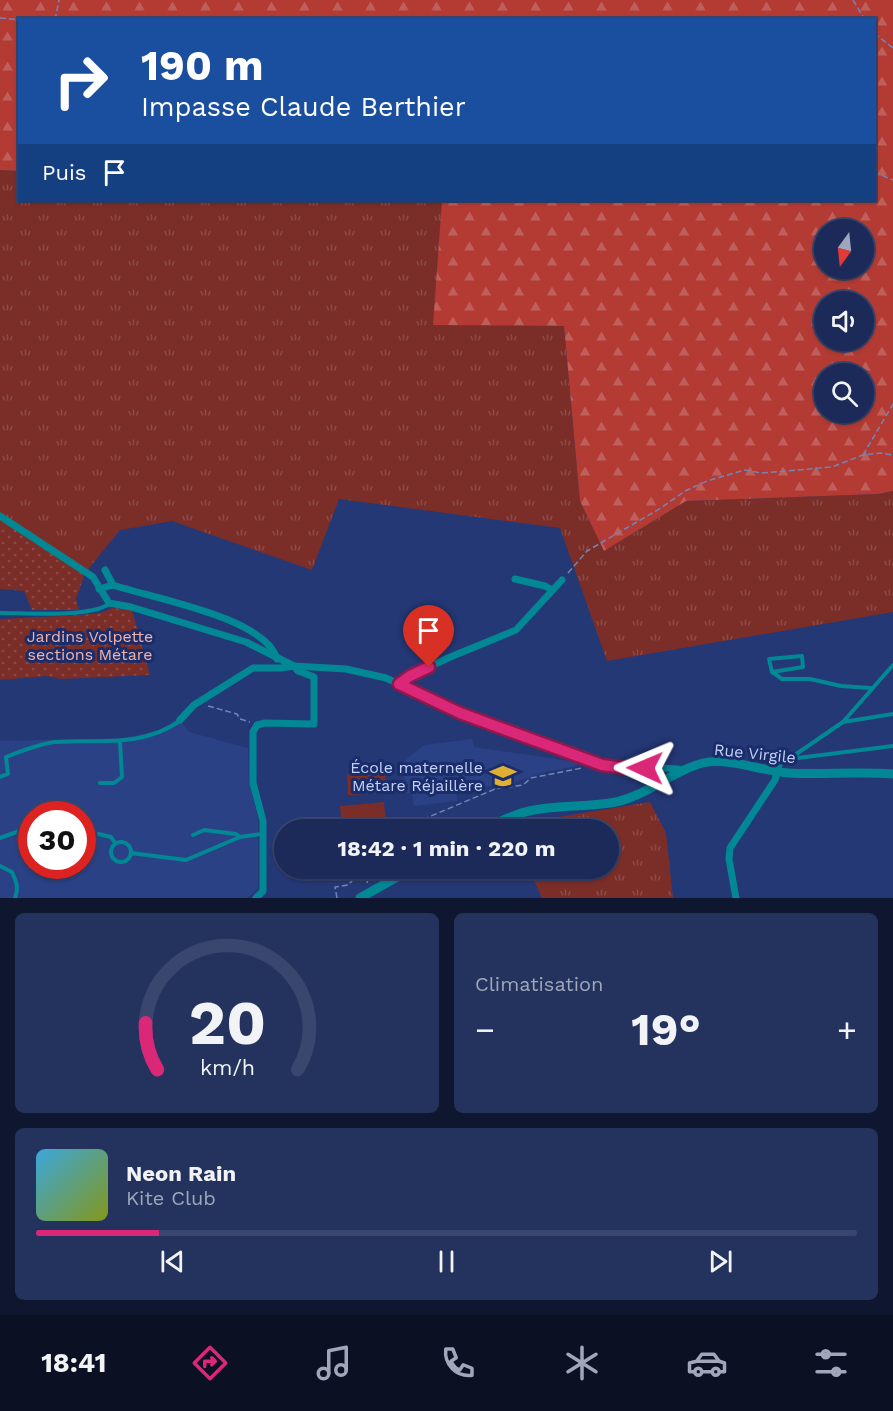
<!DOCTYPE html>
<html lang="fr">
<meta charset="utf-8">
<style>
body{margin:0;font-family:"Work Sans",sans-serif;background:#24325e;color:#f1f3f6;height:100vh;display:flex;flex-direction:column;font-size:22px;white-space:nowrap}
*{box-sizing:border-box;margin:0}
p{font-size:20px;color:#a0a7ba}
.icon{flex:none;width:33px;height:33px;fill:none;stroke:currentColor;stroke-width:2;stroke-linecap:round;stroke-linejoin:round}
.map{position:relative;height:898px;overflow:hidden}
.sheet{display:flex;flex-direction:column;gap:15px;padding:15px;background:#0f1730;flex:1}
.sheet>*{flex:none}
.guide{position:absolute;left:18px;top:18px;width:858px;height:183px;border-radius:0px;box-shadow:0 2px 4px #0004,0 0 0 2px #39466e;background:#1a4fa0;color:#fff;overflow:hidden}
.needle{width:39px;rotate:195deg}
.tools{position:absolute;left:814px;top:219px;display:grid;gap:12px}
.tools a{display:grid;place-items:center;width:60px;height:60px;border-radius:50%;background:#1b2a58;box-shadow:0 2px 4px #0004,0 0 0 2px #39466e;font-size:30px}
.speed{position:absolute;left:18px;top:801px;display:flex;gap:12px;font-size:30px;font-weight:700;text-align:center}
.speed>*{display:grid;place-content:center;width:78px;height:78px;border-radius:50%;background:#1b2a58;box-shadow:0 2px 4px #0004,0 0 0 2px #39466e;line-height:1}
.speed .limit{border:9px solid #d22;background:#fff;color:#111}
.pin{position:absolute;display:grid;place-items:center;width:51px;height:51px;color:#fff;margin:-62px -26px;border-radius:50% 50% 50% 0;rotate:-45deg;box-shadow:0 0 6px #0007}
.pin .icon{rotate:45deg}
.me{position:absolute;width:66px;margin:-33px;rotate:271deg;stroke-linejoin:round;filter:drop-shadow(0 0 4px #0008)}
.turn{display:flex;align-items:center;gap:21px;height:126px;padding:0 24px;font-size:27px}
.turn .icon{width:78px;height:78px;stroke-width:2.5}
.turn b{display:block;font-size:42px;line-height:51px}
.then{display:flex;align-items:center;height:57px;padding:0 24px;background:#0003;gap:12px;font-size:22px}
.big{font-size:45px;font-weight:700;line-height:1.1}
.sheet .card{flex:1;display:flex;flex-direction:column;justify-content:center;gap:9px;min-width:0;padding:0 21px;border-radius:9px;background:#24325e}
.sheet .dial{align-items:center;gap:0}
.dial svg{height:156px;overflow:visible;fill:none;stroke:#39466e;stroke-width:7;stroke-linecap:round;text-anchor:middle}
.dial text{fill:#f1f3f6;stroke:none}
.song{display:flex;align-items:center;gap:18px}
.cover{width:72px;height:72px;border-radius:9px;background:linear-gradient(135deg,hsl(200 70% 55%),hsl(70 70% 35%))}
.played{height:6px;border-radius:3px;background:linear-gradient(90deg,#db2777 15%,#39466e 15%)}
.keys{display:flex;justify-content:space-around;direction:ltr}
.heat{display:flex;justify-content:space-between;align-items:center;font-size:33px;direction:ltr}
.sheet .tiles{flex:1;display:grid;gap:15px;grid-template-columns:1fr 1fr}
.card:last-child{grid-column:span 2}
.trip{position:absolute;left:274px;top:819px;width:345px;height:60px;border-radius:30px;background:#1b2a58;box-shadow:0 2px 4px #0004,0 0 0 2px #39466e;font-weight:700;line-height:60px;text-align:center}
.menu{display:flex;height:96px;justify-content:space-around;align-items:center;background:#0b1123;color:#a0a7ba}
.menu .icon{width:42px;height:42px}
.menu .current{color:#db2777}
.menu b{font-size:27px;color:#f1f3f6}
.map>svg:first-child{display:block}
.built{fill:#2a4186;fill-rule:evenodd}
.grass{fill:url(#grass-tufts)}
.forest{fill:url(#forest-firs);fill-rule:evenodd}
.garden{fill:url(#garden-dots)}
.pitch{fill:#7b2d28}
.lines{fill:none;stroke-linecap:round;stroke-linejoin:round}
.path{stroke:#7385b6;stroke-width:1.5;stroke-dasharray:6 3;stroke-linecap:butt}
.service{stroke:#028795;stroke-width:4}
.minor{stroke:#028795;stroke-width:7}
.tertiary{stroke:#028795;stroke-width:9}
.route-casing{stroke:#8e194d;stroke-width:15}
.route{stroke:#db2777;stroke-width:10}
.labels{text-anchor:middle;stroke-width:6;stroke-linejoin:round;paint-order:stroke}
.park-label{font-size:16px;fill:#f1b2aa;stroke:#1a2d6a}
.street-label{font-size:16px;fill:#c2d1f6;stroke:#1a2d6a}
.poi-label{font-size:16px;fill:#c2d1f6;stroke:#1a2d6a;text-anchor:end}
</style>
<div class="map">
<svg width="893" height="898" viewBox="0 0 893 898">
<defs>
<pattern id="grass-tufts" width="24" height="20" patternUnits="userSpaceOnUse" patternTransform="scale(1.5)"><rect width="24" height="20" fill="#7b2d28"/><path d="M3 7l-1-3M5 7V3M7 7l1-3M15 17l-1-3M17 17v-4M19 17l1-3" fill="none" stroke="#8c4a48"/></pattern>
<pattern id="forest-firs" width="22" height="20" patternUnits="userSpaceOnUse" patternTransform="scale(1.5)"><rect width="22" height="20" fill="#b33b34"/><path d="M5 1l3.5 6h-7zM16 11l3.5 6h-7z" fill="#bf5f5c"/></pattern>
<pattern id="garden-dots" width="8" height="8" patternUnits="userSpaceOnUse" patternTransform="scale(1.5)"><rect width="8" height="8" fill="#7b2d28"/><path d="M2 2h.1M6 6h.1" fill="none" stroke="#8c4a48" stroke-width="1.8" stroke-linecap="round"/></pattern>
</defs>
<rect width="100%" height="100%" fill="#243876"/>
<g class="built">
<path d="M178 717 189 732 248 748 249 781 258 819V889L247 898H0V741L123 738 162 730ZM32 814H82V866H32Z"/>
<polygon points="472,739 474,747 577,762 577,766 545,772 515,782 515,784 456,789 457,801 414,806 412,793 406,794 402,763 424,745"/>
</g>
<g class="grass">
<polygon points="0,170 19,171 20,200 442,200 434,325 564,326 580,501 604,551 686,501 878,494 893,491 893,612 607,661 560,528 339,499 312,570 172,521 120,530 85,573 0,518"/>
<polygon points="650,802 666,833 673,898 542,898 529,869 609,868 609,830 511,830 510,825"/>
</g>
<path class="forest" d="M0 0H893V491L878 494 686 501 604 551 580 501 564 326 433 325 442 200H874V20H20L19 171 0 170ZM825 230H864V268H825ZM825 302H864V340H825ZM825 374H864V412H825Z"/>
<g class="garden">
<polygon points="0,518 85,573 76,599 79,610 32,610 24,591 0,589"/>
<polygon points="113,608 132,610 150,675 61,679 46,676 0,680 0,619 81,615 100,613"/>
</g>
<g class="pitch">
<polygon points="385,771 387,793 348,795 347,774"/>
<polygon points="384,802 386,827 342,829 340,806"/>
</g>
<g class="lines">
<g class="path">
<polyline points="853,0 865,20"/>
<polyline points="0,18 21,20"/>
<polyline points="55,20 59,0"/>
<polyline points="874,33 893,48"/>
<polyline points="874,172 893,180"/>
<polyline points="863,455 893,404"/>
<polyline points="568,573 587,551 661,508 685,491 707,481 745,470 761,473 832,467 863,455 881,453 893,455"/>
<polyline points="208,706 237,714 240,719 250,722"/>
<polyline points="388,827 412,824 495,789 523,785 531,778 582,768"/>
<polyline points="367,883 371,868"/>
<polyline points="337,898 335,887 348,885 352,881 352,873 347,868"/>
</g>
<g class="service">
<path d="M0 613C25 613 89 618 109 604"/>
<polyline points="772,672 803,667 802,656 769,659 772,672 782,679 810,679 841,686 871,688"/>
<polyline points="843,722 893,714"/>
<polyline points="790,759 893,746"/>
<polyline points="778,770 782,762 789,759 843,722 893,665"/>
<path d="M0 777 8 774 6 757C22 751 38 744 55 742 100 739 140 748 180 721"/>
<polyline points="100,783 114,783 122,777 120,742"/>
<path d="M32 819 26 822C23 828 25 833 32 836"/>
<polyline points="82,830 111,837 115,843"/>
<polyline points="193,835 204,830 236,834 240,837"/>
<polyline points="0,838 25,829"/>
<circle cx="121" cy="852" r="10"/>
<polyline points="131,853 186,860 240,837 262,834"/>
<path d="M0 866 12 872C16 881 19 888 15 898"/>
</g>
<g class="minor">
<path d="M0 516 93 577 109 603 131 607 246 642 294 666 346 669 386 678 460 713 601 765C629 769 657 766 685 770"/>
<polyline points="105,570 113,585"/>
<polyline points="515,579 545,586 552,590"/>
<path d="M99 589 113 585C151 598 265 617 277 659"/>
<polyline points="399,684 410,676 448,658 516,630 562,580"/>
<polyline points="180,720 194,705 253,668 281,668 294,666"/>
<polyline points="256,898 263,891 263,821 253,783 253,732 257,725 265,723 314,724 314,677 298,671 294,666"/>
<polyline points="736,898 729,859 730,848 775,780 777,772"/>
</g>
<g class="tertiary">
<path d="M484 830C500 821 516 813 534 810 561 805 589 807 616 802 648 795 672 771 703 763 728 757 761 771 788 773 823 775 858 771 893 774"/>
<polyline points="360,898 413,868"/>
</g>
</g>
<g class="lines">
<g class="route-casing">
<polyline id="route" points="429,667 410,676 399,684 460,713 602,765 625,768 645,768"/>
</g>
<use href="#route" class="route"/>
</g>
<defs>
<g id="school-bare" transform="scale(2.07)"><path d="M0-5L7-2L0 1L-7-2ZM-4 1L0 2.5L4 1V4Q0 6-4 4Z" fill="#dfb034" stroke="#1a2d6a" stroke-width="2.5" paint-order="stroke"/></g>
</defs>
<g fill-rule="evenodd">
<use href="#school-bare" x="503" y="776"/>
</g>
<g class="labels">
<g class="park-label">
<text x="90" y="642">Jardins Volpette<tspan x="90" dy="18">sections Métare</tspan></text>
</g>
<g class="street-label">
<text transform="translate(755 753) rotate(6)" y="6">Rue Virgile</text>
</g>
<g class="poi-label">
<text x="483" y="773">École maternelle<tspan x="483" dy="18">Métare Réjaillère</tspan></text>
</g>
</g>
</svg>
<div class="tools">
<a><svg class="needle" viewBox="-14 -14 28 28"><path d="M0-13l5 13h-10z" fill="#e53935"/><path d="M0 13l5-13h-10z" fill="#a0a7ba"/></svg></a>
<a><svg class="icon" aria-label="sound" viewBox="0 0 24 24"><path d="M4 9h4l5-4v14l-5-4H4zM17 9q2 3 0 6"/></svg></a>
<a><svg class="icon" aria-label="search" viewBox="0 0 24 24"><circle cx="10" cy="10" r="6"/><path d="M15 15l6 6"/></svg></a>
</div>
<div class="speed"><div class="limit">30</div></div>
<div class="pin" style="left:429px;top:667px;background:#d93025"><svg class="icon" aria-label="arrive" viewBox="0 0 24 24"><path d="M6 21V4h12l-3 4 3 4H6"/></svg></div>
<svg class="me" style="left:645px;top:768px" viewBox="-20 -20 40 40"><path d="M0-17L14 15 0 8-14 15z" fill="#db2777" stroke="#fff" stroke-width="4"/></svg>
<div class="trip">18:42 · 1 min · 220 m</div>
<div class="guide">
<div class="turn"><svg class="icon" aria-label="right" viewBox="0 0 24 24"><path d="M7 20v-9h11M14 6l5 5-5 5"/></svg><div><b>190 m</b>Impasse Claude Berthier</div></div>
<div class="then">Puis<svg class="icon" aria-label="arrive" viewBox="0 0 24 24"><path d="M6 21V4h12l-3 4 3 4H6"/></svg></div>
</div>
</div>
<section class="sheet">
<div class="tiles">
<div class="card dial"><svg viewBox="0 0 100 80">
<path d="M14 69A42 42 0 1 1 86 69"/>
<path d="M14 69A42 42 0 0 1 8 45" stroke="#db2777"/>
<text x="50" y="56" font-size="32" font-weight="700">20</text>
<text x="50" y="72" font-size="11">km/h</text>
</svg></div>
<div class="card"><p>Climatisation</p>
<div class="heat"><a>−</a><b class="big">19°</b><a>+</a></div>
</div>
<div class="card">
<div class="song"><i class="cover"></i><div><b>Neon Rain</b><p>Kite Club</p></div></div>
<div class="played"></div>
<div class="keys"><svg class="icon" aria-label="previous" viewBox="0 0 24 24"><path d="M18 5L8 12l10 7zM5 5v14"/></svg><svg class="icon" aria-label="pause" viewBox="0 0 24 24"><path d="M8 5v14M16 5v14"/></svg><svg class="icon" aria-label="next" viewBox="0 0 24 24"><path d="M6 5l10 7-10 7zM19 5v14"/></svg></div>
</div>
</div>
</section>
<nav class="menu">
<b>18:41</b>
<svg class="icon current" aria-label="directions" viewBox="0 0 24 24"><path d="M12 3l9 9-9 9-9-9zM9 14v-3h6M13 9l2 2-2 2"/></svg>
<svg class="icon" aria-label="music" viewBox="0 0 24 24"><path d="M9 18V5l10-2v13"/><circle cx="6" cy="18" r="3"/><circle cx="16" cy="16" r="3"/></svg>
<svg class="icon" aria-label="phone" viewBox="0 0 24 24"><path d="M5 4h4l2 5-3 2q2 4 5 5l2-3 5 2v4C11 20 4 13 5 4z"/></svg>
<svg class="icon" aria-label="climate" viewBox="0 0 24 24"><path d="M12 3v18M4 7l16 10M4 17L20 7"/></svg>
<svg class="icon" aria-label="car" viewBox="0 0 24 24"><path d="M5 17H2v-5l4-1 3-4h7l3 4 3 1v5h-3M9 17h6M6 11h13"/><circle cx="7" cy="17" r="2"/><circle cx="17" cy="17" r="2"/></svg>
<svg class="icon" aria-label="filters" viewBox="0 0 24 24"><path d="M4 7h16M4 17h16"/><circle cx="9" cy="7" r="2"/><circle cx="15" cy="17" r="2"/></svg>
</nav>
